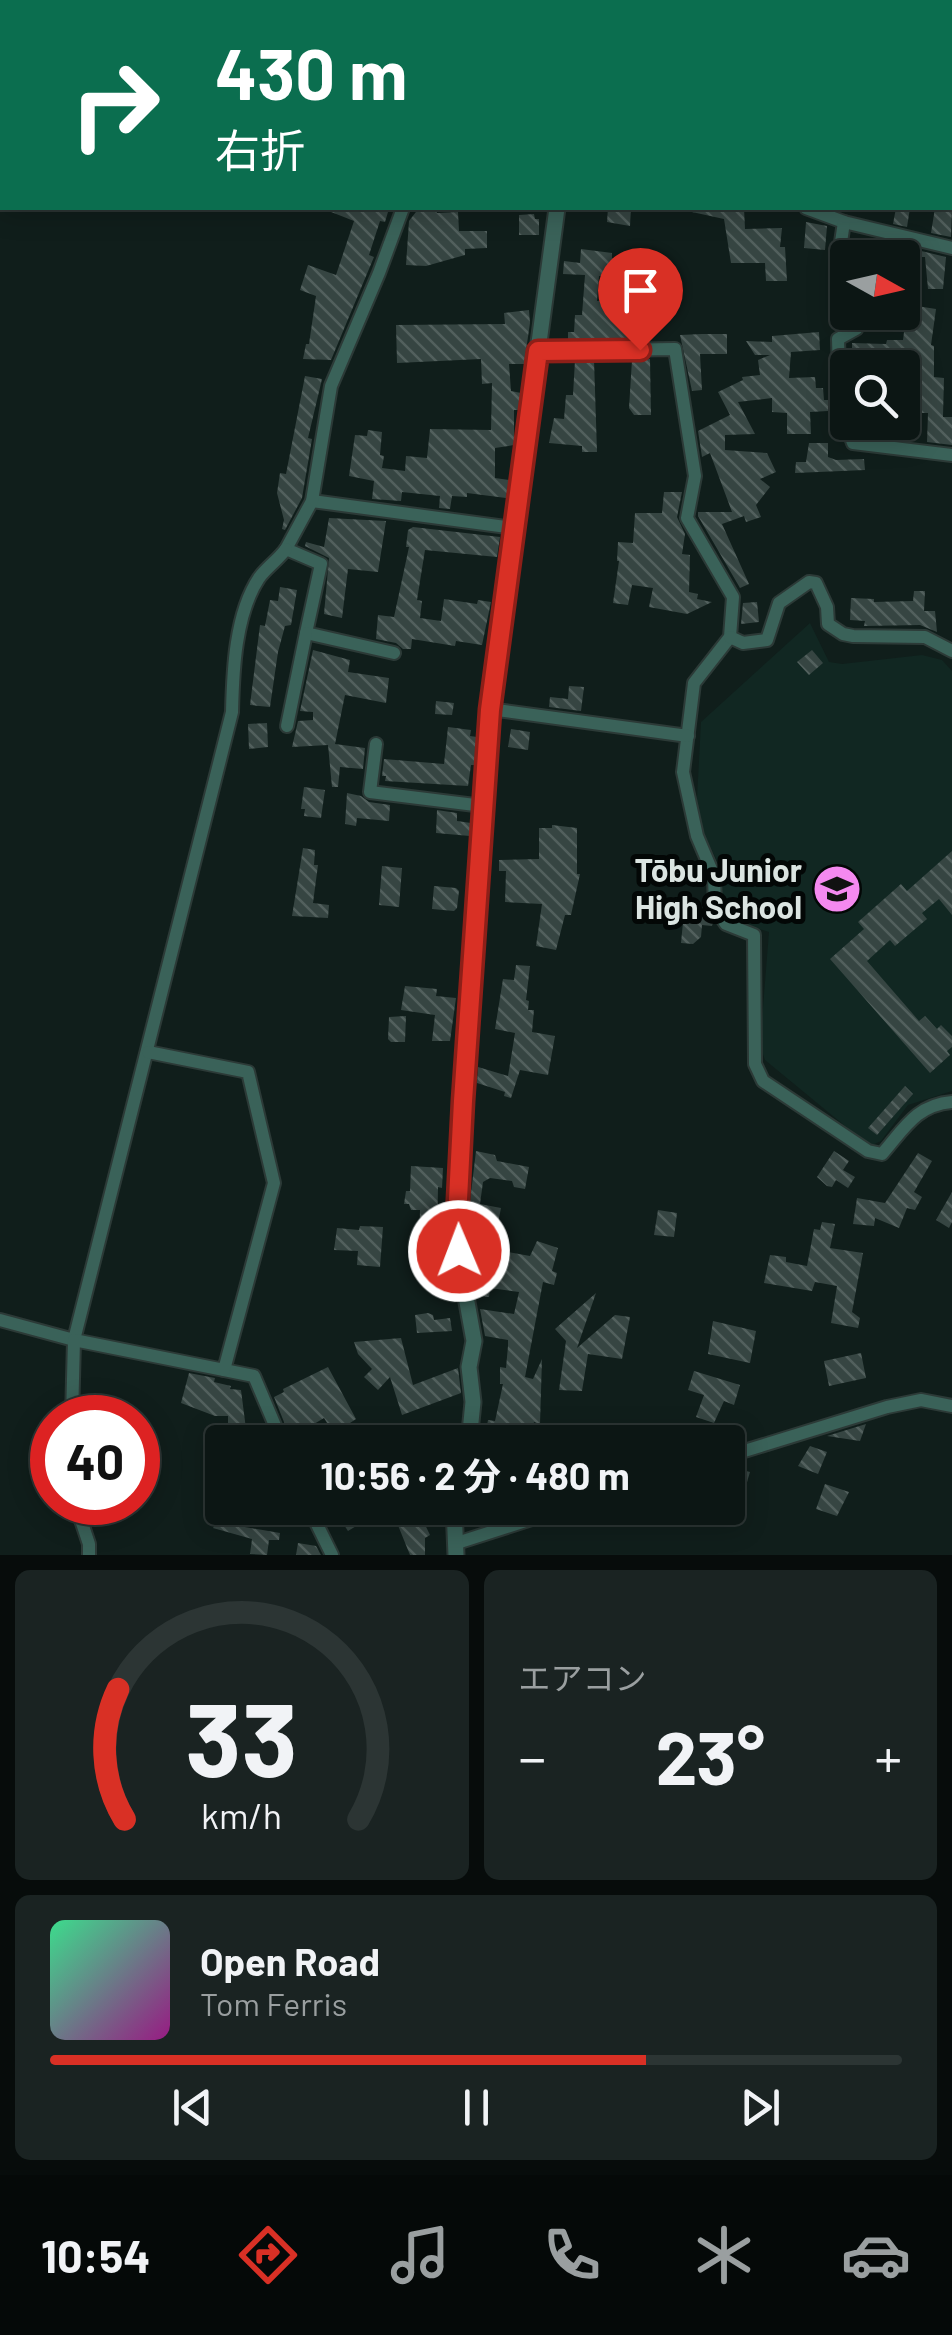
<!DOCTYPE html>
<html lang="ja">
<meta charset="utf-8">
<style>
body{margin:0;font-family:Barlow,"Noto Sans JP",sans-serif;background:#1a2322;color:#f1f3f6;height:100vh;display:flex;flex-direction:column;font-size:38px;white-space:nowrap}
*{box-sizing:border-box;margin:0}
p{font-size:32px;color:#9a9fa0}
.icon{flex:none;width:55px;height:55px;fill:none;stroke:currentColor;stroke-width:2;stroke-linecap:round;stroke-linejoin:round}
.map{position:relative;height:1555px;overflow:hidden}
.drawer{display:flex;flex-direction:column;gap:15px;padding:15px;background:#070c0b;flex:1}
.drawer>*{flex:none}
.hud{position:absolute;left:0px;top:0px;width:952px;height:210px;box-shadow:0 5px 25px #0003,0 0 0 2px #2c3534;background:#0b6e4f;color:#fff;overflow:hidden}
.needle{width:65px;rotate:98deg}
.fabs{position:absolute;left:830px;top:240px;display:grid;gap:20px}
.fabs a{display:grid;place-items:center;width:90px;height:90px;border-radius:10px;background:#0c1614;box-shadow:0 5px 25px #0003,0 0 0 2px #2c3534;font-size:50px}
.speed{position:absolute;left:30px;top:1395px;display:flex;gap:20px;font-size:50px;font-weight:700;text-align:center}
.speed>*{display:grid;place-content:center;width:130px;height:130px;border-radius:50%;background:#0c1614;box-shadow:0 5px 25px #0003,0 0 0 2px #2c3534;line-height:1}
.speed .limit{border:15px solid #d22;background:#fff;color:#111}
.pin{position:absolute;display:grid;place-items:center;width:85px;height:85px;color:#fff;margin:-102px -42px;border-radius:50% 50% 50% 0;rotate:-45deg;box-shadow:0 0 10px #0007}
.pin .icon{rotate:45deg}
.me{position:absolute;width:110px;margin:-55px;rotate:359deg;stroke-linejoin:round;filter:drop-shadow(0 0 8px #0008)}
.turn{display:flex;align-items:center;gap:35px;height:210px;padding:0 50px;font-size:45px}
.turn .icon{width:130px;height:130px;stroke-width:2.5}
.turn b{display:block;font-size:70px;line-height:85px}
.big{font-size:75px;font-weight:700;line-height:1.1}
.drawer .widget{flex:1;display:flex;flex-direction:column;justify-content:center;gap:15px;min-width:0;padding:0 35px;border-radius:15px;background:#1a2322}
.drawer .dial{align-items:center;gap:0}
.dial svg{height:260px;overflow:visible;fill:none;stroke:#2c3534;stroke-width:7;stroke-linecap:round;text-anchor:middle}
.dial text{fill:#f1f3f6;stroke:none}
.song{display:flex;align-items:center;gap:30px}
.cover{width:120px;height:120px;border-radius:15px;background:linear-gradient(135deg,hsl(150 70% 55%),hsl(310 70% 35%))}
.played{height:10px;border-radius:5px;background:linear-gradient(90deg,#d93025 70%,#2c3534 70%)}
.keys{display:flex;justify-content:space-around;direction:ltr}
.heat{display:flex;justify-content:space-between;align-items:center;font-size:55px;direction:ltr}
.drawer .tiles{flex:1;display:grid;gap:15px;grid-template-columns:1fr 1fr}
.widget:last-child{grid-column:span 2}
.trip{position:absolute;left:205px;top:1425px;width:540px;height:100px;border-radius:10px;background:#0c1614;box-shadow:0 5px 25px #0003,0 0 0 2px #2c3534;font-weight:700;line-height:100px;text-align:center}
.dock{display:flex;height:160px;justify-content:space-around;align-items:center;background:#050908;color:#9a9fa0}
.dock .icon{width:70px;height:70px}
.dock .active{color:#d93025}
.dock b{font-size:45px;color:#f1f3f6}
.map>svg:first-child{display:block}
.built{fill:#112722}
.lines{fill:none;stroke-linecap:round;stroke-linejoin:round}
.stream{stroke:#5a998d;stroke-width:4}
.building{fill:url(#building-back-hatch);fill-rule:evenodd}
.minor-casing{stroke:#2c3a37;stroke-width:16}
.tertiary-casing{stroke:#2c3a37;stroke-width:19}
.minor{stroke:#3a6259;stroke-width:12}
.tertiary{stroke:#3a6259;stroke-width:15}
.route-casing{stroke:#8d1f18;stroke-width:25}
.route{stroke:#d93025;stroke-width:18}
.labels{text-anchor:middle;stroke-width:10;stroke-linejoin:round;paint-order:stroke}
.poi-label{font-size:32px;font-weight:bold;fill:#dbe4e1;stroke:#030706;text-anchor:end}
</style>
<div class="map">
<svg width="952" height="1555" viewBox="0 0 952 1555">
<defs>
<pattern id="building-back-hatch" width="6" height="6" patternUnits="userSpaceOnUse" patternTransform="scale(2.5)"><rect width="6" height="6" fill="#364542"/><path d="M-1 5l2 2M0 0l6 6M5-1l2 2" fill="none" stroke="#52605d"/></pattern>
</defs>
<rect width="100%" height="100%" fill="#101e1b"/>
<polygon class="built" points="810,623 829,662 842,664 922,655 942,660 952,671 952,1091 908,1105 881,1141 872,1145 862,1140 765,1060 760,1045 769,932 730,920 722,907 722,871 696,818 701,722"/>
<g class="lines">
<g class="stream">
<polyline points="6,2 6,0"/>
<polyline points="0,26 2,16"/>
</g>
</g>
<g class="building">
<polygon points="321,208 386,208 388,212 385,222 380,221 369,255 374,257 331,360 303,359 306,344 309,344 316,296 300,290 308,265 336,275 354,221"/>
<polygon points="419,208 434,208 437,213 458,212 459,231 487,231 487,248 465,249 465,255 426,266 406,265 409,221"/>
<polygon points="608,208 631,208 630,226 607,222"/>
<polygon points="693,208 744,208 745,229 782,228 780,247 785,247 787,281 766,281 765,263 731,263 724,219 692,212"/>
<polygon points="896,208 910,208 907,227 893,224"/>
<polygon points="935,208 952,208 951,237 931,233"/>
<polygon points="534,214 535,219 539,219 539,235 519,235 519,215"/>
<polygon points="806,222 827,226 825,250 804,248"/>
<polygon points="909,248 946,257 943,289 928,289 925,257 909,257"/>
<path d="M581 249 612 253V258L642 260 640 290H647L645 318H652L651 339 568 341V332H574L575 315H582L585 275 563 274 564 261 580 263ZM599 276 626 277 624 299 597 301Z"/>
<polygon points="917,306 936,309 931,345 934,346 934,377 944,378 943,417 952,417 952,445 927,442 928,413 921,413 919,377 902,375 902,368 883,368 884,357 852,355 852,343 886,344 887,340 903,340 905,324 914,325"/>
<polygon points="529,310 530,323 524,364 509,364 511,391 521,393 519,410 514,410 514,445 495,448 495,478 509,480 506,498 467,493 467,497 452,496 450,509 439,508 440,496 402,492 401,501 372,499 374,481 349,476 355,435 367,436 368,430 382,432 380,455 384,456 382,468 405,471 406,456 427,458 430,429 491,430 492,383 482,384 481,359 397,363 396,325 505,324 504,313"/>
<polygon points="819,332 820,350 791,352 789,378 815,377 816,388 823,388 824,400 828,400 828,411 810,412 811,434 787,434 787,413 772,412 772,398 738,402 755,434 725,435 725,450 767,453 776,472 760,479 770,487 756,505 761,517 746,522 744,516 722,524 749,584 740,588 698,516 698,512 732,512 710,453 702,457 698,431 730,415 718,392 743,380 742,377 760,375 758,360 770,355 755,355 746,341 772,342 772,336"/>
<polygon points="702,334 727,334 727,354 700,354 702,390 692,391 680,335"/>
<polygon points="650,359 651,415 634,415 629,408 632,360"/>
<polygon points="575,360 594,360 597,452 582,452 582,446 549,443 554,418 564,419 566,395 573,395"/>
<polygon points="305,376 322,379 308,438 312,439 302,498 285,530 282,529 284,520 277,493 280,473 286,474"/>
<polygon points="856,422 874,422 874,436 860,434"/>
<polygon points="809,443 828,443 828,457 836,460 864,459 865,470 795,473 796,462 806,462"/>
<polygon points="664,492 682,492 677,517 685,534 682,554 690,555 689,592 698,594 697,599 712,602 687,614 649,607 653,588 632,585 628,605 613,603 619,561 617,561 618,542 633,543 635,513 662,513"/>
<polygon points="329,518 386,521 378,572 348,569 342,618 324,614 329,558 305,546 306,542 324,547"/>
<polygon points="413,527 500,537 497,557 425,550 417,600 422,601 420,618 441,621 444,599 477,604 478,600 491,602 482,645 456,641 455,646 412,639 411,649 403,649 396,643 376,639 378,615 394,617 409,547 406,547 408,530"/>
<polygon points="280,587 297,590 291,625 285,626 278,652 270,707 250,705 260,625 265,626 270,600 278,601"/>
<polygon points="914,591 925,591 924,611 935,611 937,632 920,625 864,626 865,621 850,620 851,598 874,599 874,602 913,601"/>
<polygon points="757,602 759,622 741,624 743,603"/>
<polygon points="313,650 350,660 348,672 389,678 386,703 345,695 335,744 365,748 363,769 340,767 338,787 332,787 328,745 292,747 298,721 313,720 313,712 300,711"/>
<polygon points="812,650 823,663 809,675 797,662"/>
<polygon points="569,686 584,687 581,711 549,707 550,697 568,699"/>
<polygon points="436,701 454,703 452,715 435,714"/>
<polygon points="267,723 268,747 249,749 248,724"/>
<polygon points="448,727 471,730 470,736 477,737 475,765 471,765 468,786 385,781 386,776 382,776 384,759 444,764"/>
<polygon points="511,729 530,732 528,750 508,747"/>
<polygon points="304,787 325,790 321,818 304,816 305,809 301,809"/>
<polygon points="347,793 361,796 369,802 390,805 389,821 357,818 356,826 345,824"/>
<polygon points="437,810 457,813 457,821 471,823 470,836 436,833"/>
<polygon points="552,825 577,828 577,874 580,874 571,915 565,915 556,950 536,946 542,904 505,902 506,871 499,871 499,860 539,859 539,828 552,828"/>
<polygon points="303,848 315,850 314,865 318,865 313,903 329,905 328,918 292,916"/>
<polygon points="952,851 952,915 939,899 922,913 927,919 895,946 890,940 867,961 919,1021 925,1016 937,1029 941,1025 952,1036 952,1047 947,1051 950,1055 930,1073 830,959 864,929 858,922 901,884 907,891"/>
<polygon points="382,866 402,868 399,907 379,905"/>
<polygon points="434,886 456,888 459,891 457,908 454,911 432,909"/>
<polygon points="684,912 707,914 713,922 712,926 702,925 701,937 693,944 681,943"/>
<polygon points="516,965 530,966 526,1000 529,1001 528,1010 534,1010 532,1032 555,1036 548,1075 520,1070 511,1098 504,1096 505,1092 477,1083 478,1067 508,1076 515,1033 495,1029 503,979 514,980"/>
<polygon points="405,986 437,989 436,996 456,998 450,1041 432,1041 435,1015 401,1010"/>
<polygon points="406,1016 405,1042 391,1042 388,1039 389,1017"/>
<polygon points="905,1086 913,1094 877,1135 868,1128"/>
<polygon points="476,1151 495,1155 497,1161 529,1167 525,1189 514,1187 512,1181 490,1178 483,1182 480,1204 501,1208 498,1223 468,1218"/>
<polygon points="834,1151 849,1161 843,1170 855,1177 848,1188 836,1180 832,1187 827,1186 817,1177"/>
<polygon points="918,1153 932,1161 914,1192 922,1197 915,1210 907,1208 899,1228 875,1218 874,1226 853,1224 857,1198 885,1203"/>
<polygon points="411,1166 443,1168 442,1188 438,1187 437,1246 419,1244 420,1210 411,1210 409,1204 404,1204 406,1191 410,1191"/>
<polygon points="952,1192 952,1222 949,1228 936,1220"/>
<polygon points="658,1210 677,1213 674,1237 654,1235"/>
<polygon points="822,1222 835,1224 830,1248 863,1253 852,1312 860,1318 858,1328 831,1323 837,1286 815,1282 812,1291 764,1283 770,1255 786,1257 786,1262 807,1266 814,1229 820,1230"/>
<polygon points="360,1226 383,1227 380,1267 357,1265 358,1251 334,1250 337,1228 359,1230"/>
<polygon points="537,1241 558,1248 552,1271 557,1273 554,1285 543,1282 525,1377 533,1379 542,1359 540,1424 534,1422 530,1442 523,1442 509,1439 510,1435 486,1431 488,1420 495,1421 503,1384 500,1384 500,1367 506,1368 508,1346 508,1340 485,1336 480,1309 514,1314 519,1292 490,1288 489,1297 477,1296 474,1275 481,1247 530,1256"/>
<polygon points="596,1293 577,1348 615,1315 630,1317 622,1359 588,1354 582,1391 559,1390 566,1341 555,1329"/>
<polygon points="428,1313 433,1315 434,1320 450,1318 452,1331 417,1333 415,1315"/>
<polygon points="713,1321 756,1331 750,1363 708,1354"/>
<polygon points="401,1338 413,1385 458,1368 461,1393 402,1415 390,1377 378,1390 364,1377 372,1369 358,1354 354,1342"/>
<polygon points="861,1353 866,1378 829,1386 824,1361"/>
<polygon points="328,1367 356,1419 350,1423 363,1442 339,1442 324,1418 304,1430 313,1442 292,1442 274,1397 284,1392 283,1389"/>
<polygon points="694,1371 740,1385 734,1405 724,1401 714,1423 696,1417 704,1395 688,1390"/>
<polygon points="189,1373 215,1378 214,1382 231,1386 230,1389 241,1390 246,1429 228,1429 228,1416 215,1416 181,1403"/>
<polygon points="866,1424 860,1441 827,1436"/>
<polygon points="810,1446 827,1452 818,1474 798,1466"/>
<polygon points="728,1466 750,1472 744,1492 728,1487"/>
<polygon points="825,1484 849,1492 837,1516 816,1509"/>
<polygon points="229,1508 244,1508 239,1526 280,1533 279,1540 269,1540 267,1555 250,1554 252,1539 213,1528 222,1515 227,1517"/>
<polygon points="265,1508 291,1508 294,1518 269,1525"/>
<polygon points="333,1508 386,1508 348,1531"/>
<polygon points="391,1508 417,1508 430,1535 425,1538 425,1555 410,1555"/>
<polygon points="298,1543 316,1546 321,1555 296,1555"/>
</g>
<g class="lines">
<g class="minor-casing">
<g id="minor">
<polyline points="221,0 228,2"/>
<polyline points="930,0 932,2"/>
<polyline points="425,2 425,0"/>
<polyline points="950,24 952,26"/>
<polyline points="806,208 844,222 952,248"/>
<polyline points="844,222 840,249 848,302"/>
<polyline points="851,312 856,329 838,339 840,407 853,443 952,455"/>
<path d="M538 351 675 349 695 476 687 518 733 597 730 637 694 683 683 772 697 836 714 876 715 908 726 924 754 935 755 1064 763 1081 868 1151 882 1154C904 1129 916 1105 952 1102"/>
<polyline points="312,501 514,528"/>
<polyline points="730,637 743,643 767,640 779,603 809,582 816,583 827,607 828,624 843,634 853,636 925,637 952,651"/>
<polyline points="394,653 306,633 321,564 286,549 312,501 331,386 379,273 403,208"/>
<polyline points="490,709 688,736"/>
<polyline points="287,726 306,633"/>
<polyline points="376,744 370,792 483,806"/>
<path d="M0 1320 74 1340 232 712C233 671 235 614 259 578 266 568 278 560 286 549"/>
<polyline points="224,1370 254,1376 282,1442"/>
<polyline points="72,1418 74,1340 224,1370 274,1183 248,1072 148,1052"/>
<polyline points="728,1456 887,1407 921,1400 952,1406"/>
<polyline points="75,1502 89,1544 89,1555"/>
<polyline points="309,1508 332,1555"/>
<polyline points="457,1543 566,1508"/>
</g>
</g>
<g class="tertiary-casing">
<g id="tertiary">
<polyline points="576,2 577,0"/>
<polyline points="469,1442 473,1402 469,1367 474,1341 461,1269 457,1219 490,709 557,208"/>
<polyline points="454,1508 456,1555"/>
</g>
</g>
<use href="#minor" class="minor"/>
<use href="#tertiary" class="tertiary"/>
</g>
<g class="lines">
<g class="route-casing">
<polyline id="route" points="459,1251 457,1219 463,1101 490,710 538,351 640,350"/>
</g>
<use href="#route" class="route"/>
</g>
<defs>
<g id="school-disc" transform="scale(2.5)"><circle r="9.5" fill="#f489f0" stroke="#030706"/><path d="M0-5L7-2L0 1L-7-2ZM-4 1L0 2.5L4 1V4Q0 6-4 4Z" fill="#111"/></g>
</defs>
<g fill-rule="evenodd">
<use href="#school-disc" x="837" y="889"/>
</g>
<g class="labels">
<g class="poi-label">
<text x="802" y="882">Tōbu Junior<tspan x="802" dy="37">High School</tspan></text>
</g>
</g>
</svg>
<div class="fabs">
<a><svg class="needle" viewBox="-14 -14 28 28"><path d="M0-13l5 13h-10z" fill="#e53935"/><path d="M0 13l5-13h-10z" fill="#9a9fa0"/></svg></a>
<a><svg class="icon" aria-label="search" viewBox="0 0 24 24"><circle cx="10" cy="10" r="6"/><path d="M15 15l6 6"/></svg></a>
</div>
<div class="speed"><div class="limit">40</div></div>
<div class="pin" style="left:640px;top:350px;background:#d93025"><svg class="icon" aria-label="arrive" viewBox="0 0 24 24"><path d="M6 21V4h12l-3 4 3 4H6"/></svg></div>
<svg class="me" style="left:459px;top:1251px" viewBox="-20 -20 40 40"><circle r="17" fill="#d93025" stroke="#fff" stroke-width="3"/><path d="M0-11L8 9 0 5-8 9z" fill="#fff"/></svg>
<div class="trip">10:56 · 2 分 · 480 m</div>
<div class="hud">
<div class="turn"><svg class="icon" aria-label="right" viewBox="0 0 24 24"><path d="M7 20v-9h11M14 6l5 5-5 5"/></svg><div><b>430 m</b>右折</div></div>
</div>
</div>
<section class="drawer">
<div class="tiles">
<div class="widget dial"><svg viewBox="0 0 100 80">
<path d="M14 69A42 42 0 1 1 86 69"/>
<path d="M14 69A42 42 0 0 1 12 29" stroke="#d93025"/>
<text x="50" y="56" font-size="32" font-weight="700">33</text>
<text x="50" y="72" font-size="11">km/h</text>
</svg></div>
<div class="widget"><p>エアコン</p>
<div class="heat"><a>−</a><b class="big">23°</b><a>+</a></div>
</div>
<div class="widget">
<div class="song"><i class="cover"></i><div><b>Open Road</b><p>Tom Ferris</p></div></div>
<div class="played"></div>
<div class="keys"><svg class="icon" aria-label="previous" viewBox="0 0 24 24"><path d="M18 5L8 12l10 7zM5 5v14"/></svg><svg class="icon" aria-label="pause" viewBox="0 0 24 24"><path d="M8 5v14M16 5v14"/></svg><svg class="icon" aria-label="next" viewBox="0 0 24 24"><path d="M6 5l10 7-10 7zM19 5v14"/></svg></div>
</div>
</div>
</section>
<nav class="dock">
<b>10:54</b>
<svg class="icon active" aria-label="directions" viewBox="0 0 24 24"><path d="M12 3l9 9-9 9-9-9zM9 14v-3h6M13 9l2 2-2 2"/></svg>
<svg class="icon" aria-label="music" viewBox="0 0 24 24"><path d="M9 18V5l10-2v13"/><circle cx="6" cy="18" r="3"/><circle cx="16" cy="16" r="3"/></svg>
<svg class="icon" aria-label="phone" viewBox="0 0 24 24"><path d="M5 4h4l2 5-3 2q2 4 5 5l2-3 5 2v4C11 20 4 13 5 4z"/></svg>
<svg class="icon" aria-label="climate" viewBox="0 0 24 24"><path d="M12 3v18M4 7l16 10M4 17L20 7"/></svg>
<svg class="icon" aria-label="car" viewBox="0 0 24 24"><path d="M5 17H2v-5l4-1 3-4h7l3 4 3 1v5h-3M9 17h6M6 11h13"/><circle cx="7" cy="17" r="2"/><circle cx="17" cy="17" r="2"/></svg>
</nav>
